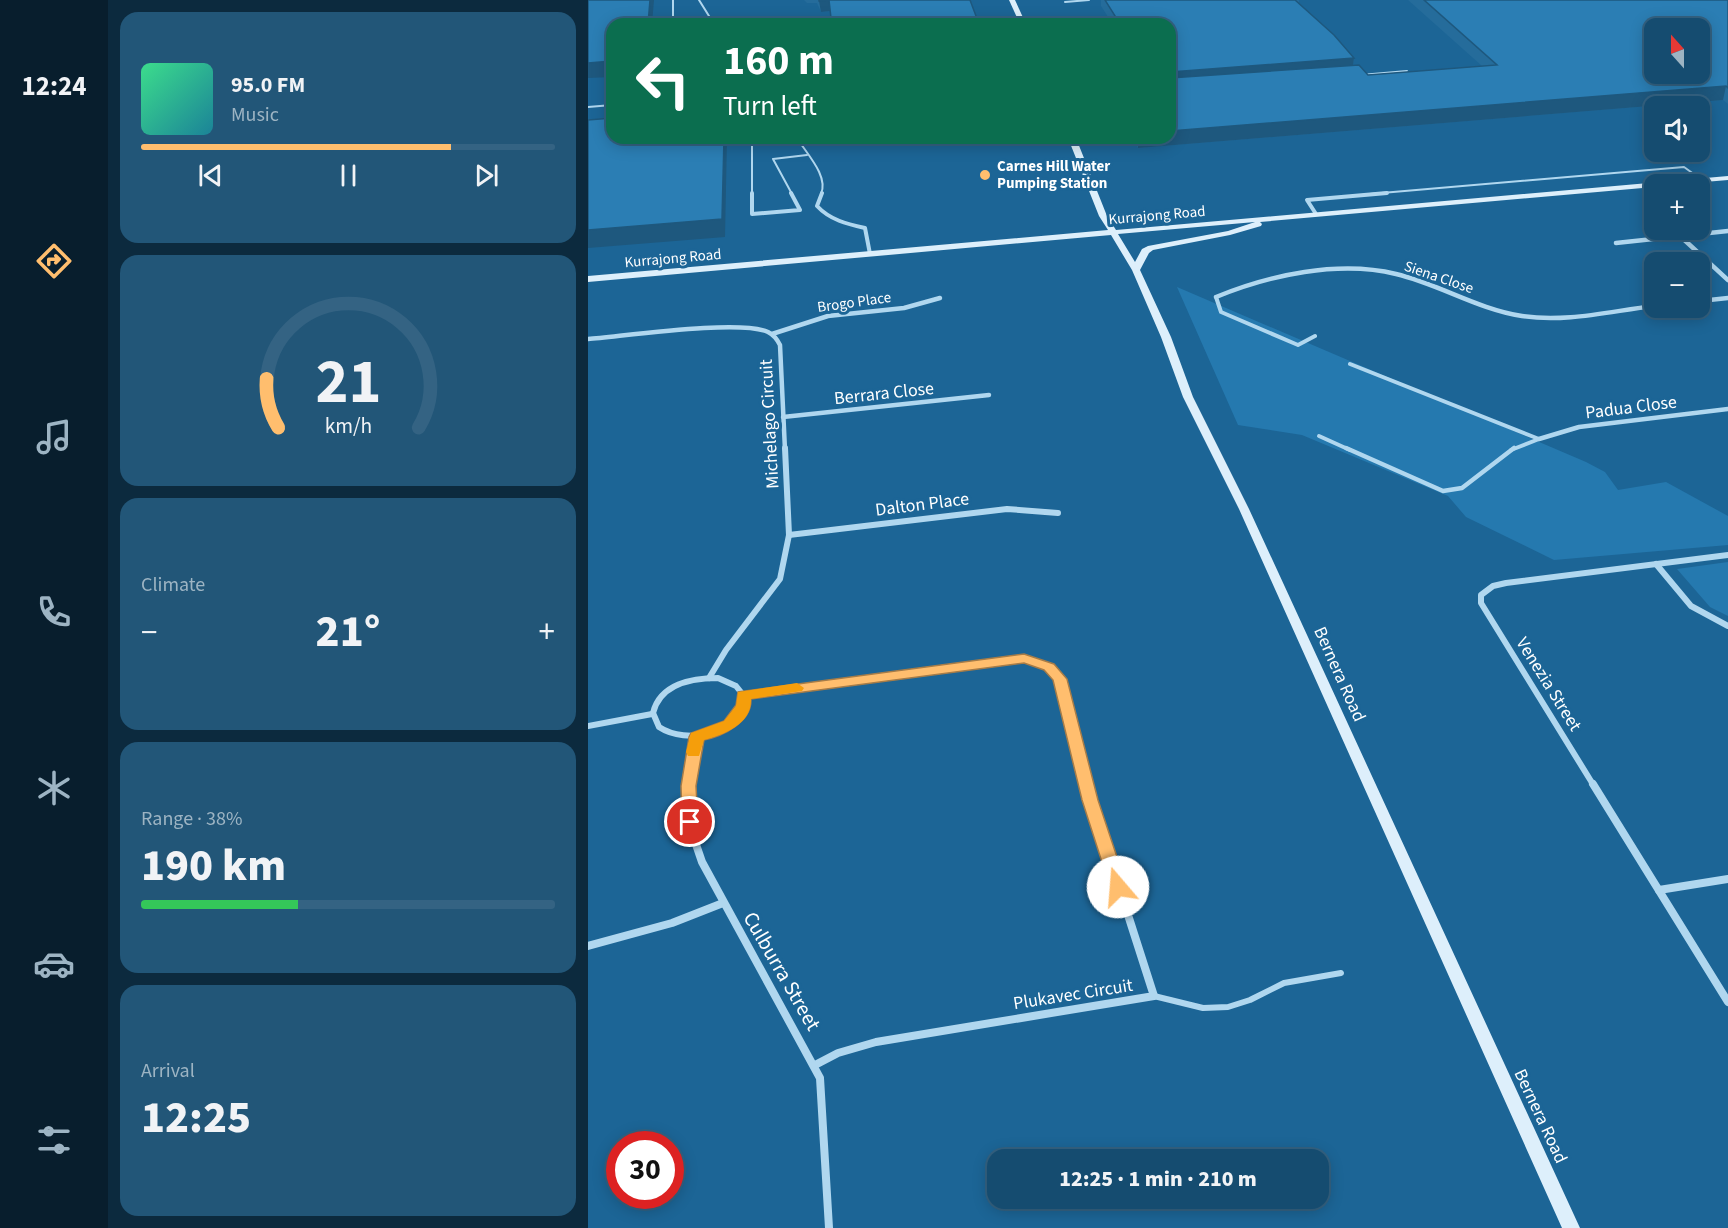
<!DOCTYPE html>
<meta charset="utf-8">
<style>
body{margin:0;font-family:"Source Sans 3",sans-serif;background:#225678;color:#f1f3f6;height:100vh;display:flex;flex-direction:column;font-size:22px;white-space:nowrap}
*{box-sizing:border-box;margin:0}
p{font-size:20px;color:#9db4c3}
.icon{flex:none;width:33px;height:33px;fill:none;stroke:currentColor;stroke-width:2;stroke-linecap:round;stroke-linejoin:round}
.map{position:relative;flex:1;overflow:hidden}
.drawer{display:flex;flex-direction:column;gap:12px;padding:12px;background:#0c2a3e;width:480px}
.drawer>*{flex:none}
.hud{position:absolute;left:18px;top:18px;width:570px;height:126px;border-radius:18px;box-shadow:0 3px 15px #0003,0 0 0 2px #346383;background:#0b6e4f;color:#fff;overflow:hidden}
.needle{width:39px;rotate:339deg}
.buttons{position:absolute;left:1056px;top:18px;display:grid;gap:12px}
.buttons a{display:grid;place-items:center;width:66px;height:66px;border-radius:12px;background:#154c70;box-shadow:0 3px 15px #0003,0 0 0 2px #346383;font-size:30px}
.speed{position:absolute;left:18px;top:1131px;display:flex;gap:12px;font-size:30px;font-weight:700;text-align:center}
.speed>*{display:grid;place-content:center;width:78px;height:78px;border-radius:50%;background:#154c70;box-shadow:0 3px 15px #0003,0 0 0 2px #346383;line-height:1}
.speed .limit{border:9px solid #d22;background:#fff;color:#111}
.pin{position:absolute;display:grid;place-items:center;width:51px;height:51px;color:#fff;margin:-26px;border:3px solid #fff;border-radius:50%;box-shadow:0 2px 6px #0007}
.me{position:absolute;width:66px;margin:-33px;rotate:342deg;stroke-linejoin:round;filter:drop-shadow(0 0 4px #0008)}
.turn{display:flex;align-items:center;gap:21px;height:126px;padding:0 18px;font-size:27px}
.turn .icon{width:78px;height:78px;stroke-width:2.5}
.turn b{display:block;font-size:42px;line-height:51px}
.big{font-size:45px;font-weight:800;line-height:1.1}
.drawer .tile{flex:1;display:flex;flex-direction:column;justify-content:center;gap:9px;min-width:0;padding:0 21px;border-radius:18px;background:#225678}
.drawer .dial{align-items:center;gap:0}
.dial svg{height:156px;overflow:visible;fill:none;stroke:#346383;stroke-width:7;stroke-linecap:round;text-anchor:middle}
.dial text{fill:#f1f3f6;stroke:none}
.song{display:flex;align-items:center;gap:18px}
.cover{width:72px;height:72px;border-radius:9px;background:linear-gradient(135deg,hsl(150 70% 55%),hsl(190 70% 35%))}
.played{height:6px;border-radius:3px;background:linear-gradient(90deg,#ffbe6e 75%,#346383 75%)}
.keys{display:flex;justify-content:space-around;direction:ltr}
.heat{display:flex;justify-content:space-between;align-items:center;font-size:33px;direction:ltr}
.charge{height:9px;border-radius:4px;background:linear-gradient(90deg,#34c759 38%,#346383 0)}
.trip{position:absolute;left:399px;top:1149px;width:342px;height:60px;border-radius:18px;background:#154c70;box-shadow:0 3px 15px #0003,0 0 0 2px #346383;font-weight:800;line-height:60px;text-align:center}
main{display:flex;flex:1;min-height:0}
.tab-bar{display:flex;flex-direction:column;width:108px;justify-content:space-around;align-items:center;background:#081e2d;color:#9db4c3}
.tab-bar .icon{width:42px;height:42px}
.tab-bar .on{color:#ffbe6e}
.tab-bar b{font-size:27px;color:#f1f3f6}
.map>svg:first-child{display:block}
.green{fill:#2579af}
.lines{fill:none;stroke-linecap:round;stroke-linejoin:round}
.lane-far3{stroke:#b0d7ef;stroke-width:2}
.lane-far2{stroke:#b0d7ef;stroke-width:4}
.lane-far1{stroke:#b0d7ef;stroke-width:4.5}
.lane{stroke:#b0d7ef;stroke-width:6}
.street-far2{stroke:#b0d7ef;stroke-width:4.5}
.street-far1{stroke:#b0d7ef;stroke-width:6}
.street{stroke:#b0d7ef;stroke-width:8}
.secondary{fill:#ddeffb;fill-rule:evenodd}
.wall{fill:#256c9b}
.shaded-wall{fill:#1e587e}
.building{fill:#2b7eb4;stroke:#1e587e;stroke-width:1.5;fill-rule:evenodd}
.route{fill:#ffbe6e;stroke:#a67c48;stroke-width:1.5}
.slow{fill:#f59e0b}
.poi-dot{fill:#ffbe6e;stroke:#1c6596;stroke-width:2}
.labels{text-anchor:middle;stroke-width:6;stroke-linejoin:round;paint-order:stroke}
.far-poi-label{font-size:15px;font-weight:bold;fill:#fff;stroke:#1c6596;text-anchor:start}
.far-street-label{font-size:15px;fill:#fff;stroke:#1c6596}
.street-label{font-size:18px;fill:#fff;stroke:#1c6596}
.near-street-label{font-size:21px;fill:#fff;stroke:#1c6596}
</style>
<main>
<nav class="tab-bar">
<b>12:24</b>
<svg class="icon on" aria-label="directions" viewBox="0 0 24 24"><path d="M12 3l9 9-9 9-9-9zM9 14v-3h6M13 9l2 2-2 2"/></svg>
<svg class="icon" aria-label="music" viewBox="0 0 24 24"><path d="M9 18V5l10-2v13"/><circle cx="6" cy="18" r="3"/><circle cx="16" cy="16" r="3"/></svg>
<svg class="icon" aria-label="phone" viewBox="0 0 24 24"><path d="M5 4h4l2 5-3 2q2 4 5 5l2-3 5 2v4C11 20 4 13 5 4z"/></svg>
<svg class="icon" aria-label="climate" viewBox="0 0 24 24"><path d="M12 3v18M4 7l16 10M4 17L20 7"/></svg>
<svg class="icon" aria-label="car" viewBox="0 0 24 24"><path d="M5 17H2v-5l4-1 3-4h7l3 4 3 1v5h-3M9 17h6M6 11h13"/><circle cx="7" cy="17" r="2"/><circle cx="17" cy="17" r="2"/></svg>
<svg class="icon" aria-label="filters" viewBox="0 0 24 24"><path d="M4 7h16M4 17h16"/><circle cx="9" cy="7" r="2"/><circle cx="15" cy="17" r="2"/></svg>
</nav>
<section class="drawer">
<div class="tile">
<div class="song"><i class="cover"></i><div><b>95.0 FM</b><p>Music</p></div></div>
<div class="played"></div>
<div class="keys"><svg class="icon" aria-label="previous" viewBox="0 0 24 24"><path d="M18 5L8 12l10 7zM5 5v14"/></svg><svg class="icon" aria-label="pause" viewBox="0 0 24 24"><path d="M8 5v14M16 5v14"/></svg><svg class="icon" aria-label="next" viewBox="0 0 24 24"><path d="M6 5l10 7-10 7zM19 5v14"/></svg></div>
</div>
<div class="tile dial"><svg viewBox="0 0 100 80">
<path d="M14 69A42 42 0 1 1 86 69"/>
<path d="M14 69A42 42 0 0 1 8 44" stroke="#ffbe6e"/>
<text x="50" y="56" font-size="32" font-weight="700">21</text>
<text x="50" y="72" font-size="11">km/h</text>
</svg></div>
<div class="tile"><p>Climate</p>
<div class="heat"><a>−</a><b class="big">21°</b><a>+</a></div>
</div>
<div class="tile"><p>Range · 38%</p><b class="big">190 km</b><div class="charge"></div></div>
<div class="tile"><p>Arrival</p><b class="big">12:25</b></div>
</section>
<div class="map">
<svg width="1140" height="1228" viewBox="0 0 1140 1228">
<rect width="100%" height="100%" fill="#1c6596"/>
<g class="green">
<polygon points="589,287 998,462 1017,472 1030,490 1078,482 1140,516 1140,545 966,560 878,517 860,496 714,435 650,425"/>
<polygon points="1140,562 1140,616 1122,607 1089,569"/>
</g>
<g class="lines">
<g class="lane-far3">
<polyline points="85,0 85,17"/>
<polyline points="111,0 126,24"/>
<polyline points="477,2 501,0"/>
<polyline points="773,75 819,71"/>
<polyline points="0,107 24,105"/>
<path d="M209 138C218 153 241 176 233 194"/>
<polyline points="164,142 164,194"/>
<polyline points="204,194 185,159 219,155"/>
<polyline points="782,194 1096,167 1114,180"/>
</g>
<g class="lane-far2">
<polyline points="164,193 164,214 212,210 203,193"/>
<path d="M234 193 229 206C242 220 259 224 277 228L282 254"/>
<polyline points="728,214 719,200 799,193"/>
<polyline points="628,297 633,312 710,345 727,336"/>
<polyline points="762,364 951,439"/>
<polyline points="731,436 762,450"/>
<polyline points="923,450 951,439"/>
</g>
<polyline class="lane-far1" points="758,448 855,491 874,488 926,448"/>
<polyline class="lane" points="566,996 615,1008 640,1007 662,1000 696,983 753,973"/>
<g class="street-far2">
<polyline points="1092,236 1140,280"/>
<polyline points="1028,243 1140,231"/>
<path d="M628 297C681 275 751 260 808 274 851 284 889 309 934 316 977 323 1023 311 1066 306"/>
<polyline points="1112,301 1140,298"/>
<polyline points="184,334 240,316 316,308 352,298"/>
<path d="M0 339C37 336 152 319 180 332 186 335 189 339 192 345L197 450"/>
<polyline points="195,417 401,395"/>
<polyline points="951,439 991,427 1140,409"/>
</g>
<g class="street-far1">
<polyline points="201,535 419,509 470,513"/>
<polyline points="1068,564 1103,606 1140,626"/>
<polyline points="121,678 138,650 192,579 201,535 197,448"/>
<path d="M130 678 148 686 156 696C154 735 98 745 71 727L65 713C72 684 104 678 130 678Z"/>
<path d="M155 695 423 660C443 659 459 662 472 679L498 786"/>
<polyline points="0,726 64,714"/>
<polyline points="101,786 109,737"/>
<polyline points="1006,786 893,603 893,595 905,586 918,583 1140,555"/>
</g>
<g class="street">
<path d="M101 784C99 812 104 836 114 862L232 1078 241 1228"/>
<polyline points="1005,784 1140,1002"/>
<polyline points="1071,890 1140,879"/>
<polyline points="0,946 84,923 135,903"/>
<polyline points="227,1065 250,1053 288,1042 566,996 498,784"/>
</g>
<g class="secondary">
<polygon points="421,0 427,0 438,24 432,24"/>
<path d="M480 138H488L519 216 528 230 1140 176V180L1093 184H1066V187L672 222 674 224 673 226 642 235 565 250 561 253 552 270 583 337 605 397 661 509 992 1228H974L651 509 595 397 573 337 544 270 523 235 0 282V276L520 230 511 216ZM667 222 640 231 560 246 554 249 547 262 530 234Z"/>
</g>
</g>
<g class="wall">
<polygon points="216,0 382,0 391,24 244,24 242,11 233,12 229,3 219,3"/>
<polygon points="513,0 711,0 711,3 766,58 765,65 780,75 894,66 820,0 1140,0 1140,104 1135,100 550,148 545,138 582,138 582,24 517,24 517,20 522,20 513,6"/>
</g>
<g class="shaded-wall">
<polygon points="62,0 66,0 64,24 60,24"/>
<polygon points="241,0 242,11 233,12 231,1"/>
<polygon points="243,18 249,18 250,24 244,24"/>
<polygon points="766,58 764,72 582,86 582,72"/>
<polygon points="24,61 24,77 0,78 0,63"/>
<polygon points="1138,86 1135,100 550,148 550,138 582,138 582,131"/>
<polygon points="136,138 139,138 137,237 0,248 0,230"/>
</g>
<g class="building">
<polygon points="0,0 62,0 60,24 24,24 24,61 0,63"/>
<polygon points="231,0 382,0 391,24 250,24 249,18 243,18 241,0 231,1"/>
<polygon points="517,0 707,0 746,35 766,58 582,72 582,24 520,24 517,20 529,19"/>
<path d="M836 0H1140V88L1138 86 582 131V78L771 65 780 75 909 65ZM1066 28H1112V74H1066Z"/>
<polygon points="24,118 24,138 136,138 134,219 0,230 0,120"/>
</g>
<path class="route" d="M436 654 466 664 479 679 510 800 539 887 536 892 530 893 522 887 494 800 465 680 456 670 436 663 163 699C164 722 135 736 116 740L108 786 110 822 102 828 94 822 93 786 101 737 103 733 136 721 148 705 150 692Z"/>
<path class="slow" d="M209 683 216 688 214 691 163 699C164 724 136 735 116 740L111 756H100L98 752 103 733 136 721 148 706 150 692Z"/>
<circle class="poi-dot" cx="397" cy="175" r="6"/>
<g class="labels">
<g class="far-poi-label">
<text x="409" y="171">Carnes Hill Water<tspan x="409" dy="17">Pumping Station</tspan></text>
</g>
<g class="far-street-label">
<text transform="translate(569 215) rotate(-5)" y="5">Kurrajong Road</text>
<text transform="translate(85 258) rotate(-5)" y="5">Kurrajong Road</text>
<text transform="translate(851 277) rotate(19)" y="5">Siena Close</text>
<text transform="translate(266 302) rotate(-8)" y="5">Brogo Place</text>
</g>
<g class="street-label">
<text transform="translate(296 393) rotate(-6)" y="6">Berrara Close</text>
<text transform="translate(1043 407) rotate(-7)" y="6">Padua Close</text>
<text transform="translate(181 424) rotate(-93)" y="6">Michelago Circuit</text>
<text transform="translate(334 504) rotate(-7)" y="6">Dalton Place</text>
<text transform="translate(752 674) rotate(66)" y="6">Bernera Road</text>
<text transform="translate(961 684) rotate(58)" y="6">Venezia Street</text>
<text transform="translate(485 994) rotate(-9)" y="6">Plukavec Circuit</text>
<text transform="translate(953 1116) rotate(65)" y="6">Bernera Road</text>
</g>
<g class="near-street-label">
<text transform="translate(194 971) rotate(60)" y="7">Culburra Street</text>
</g>
</g>
</svg>
<div class="buttons">
<a><svg class="needle" viewBox="-14 -14 28 28"><path d="M0-13l5 13h-10z" fill="#e53935"/><path d="M0 13l5-13h-10z" fill="#9db4c3"/></svg></a>
<a><svg class="icon" aria-label="sound" viewBox="0 0 24 24"><path d="M4 9h4l5-4v14l-5-4H4zM17 9q2 3 0 6"/></svg></a>
<a>+</a>
<a>−</a>
</div>
<div class="speed"><div class="limit">30</div></div>
<div class="pin" style="left:102px;top:822px;background:#d93025"><svg class="icon" aria-label="arrive" viewBox="0 0 24 24"><path d="M6 21V4h12l-3 4 3 4H6"/></svg></div>
<svg class="me" style="left:530px;top:887px" viewBox="-20 -20 40 40"><circle r="19" fill="#fff"/><path d="M0-13L10 11 0 6-10 11z" fill="#ffbe6e"/></svg>
<div class="trip">12:25 · 1 min · 210 m</div>
<div class="hud">
<div class="turn"><svg class="icon" aria-label="left" viewBox="0 0 24 24"><path d="M17 20v-9H6M10 6l-5 5 5 5"/></svg><div><b>160 m</b>Turn left</div></div>
</div>
</div>
</main>
